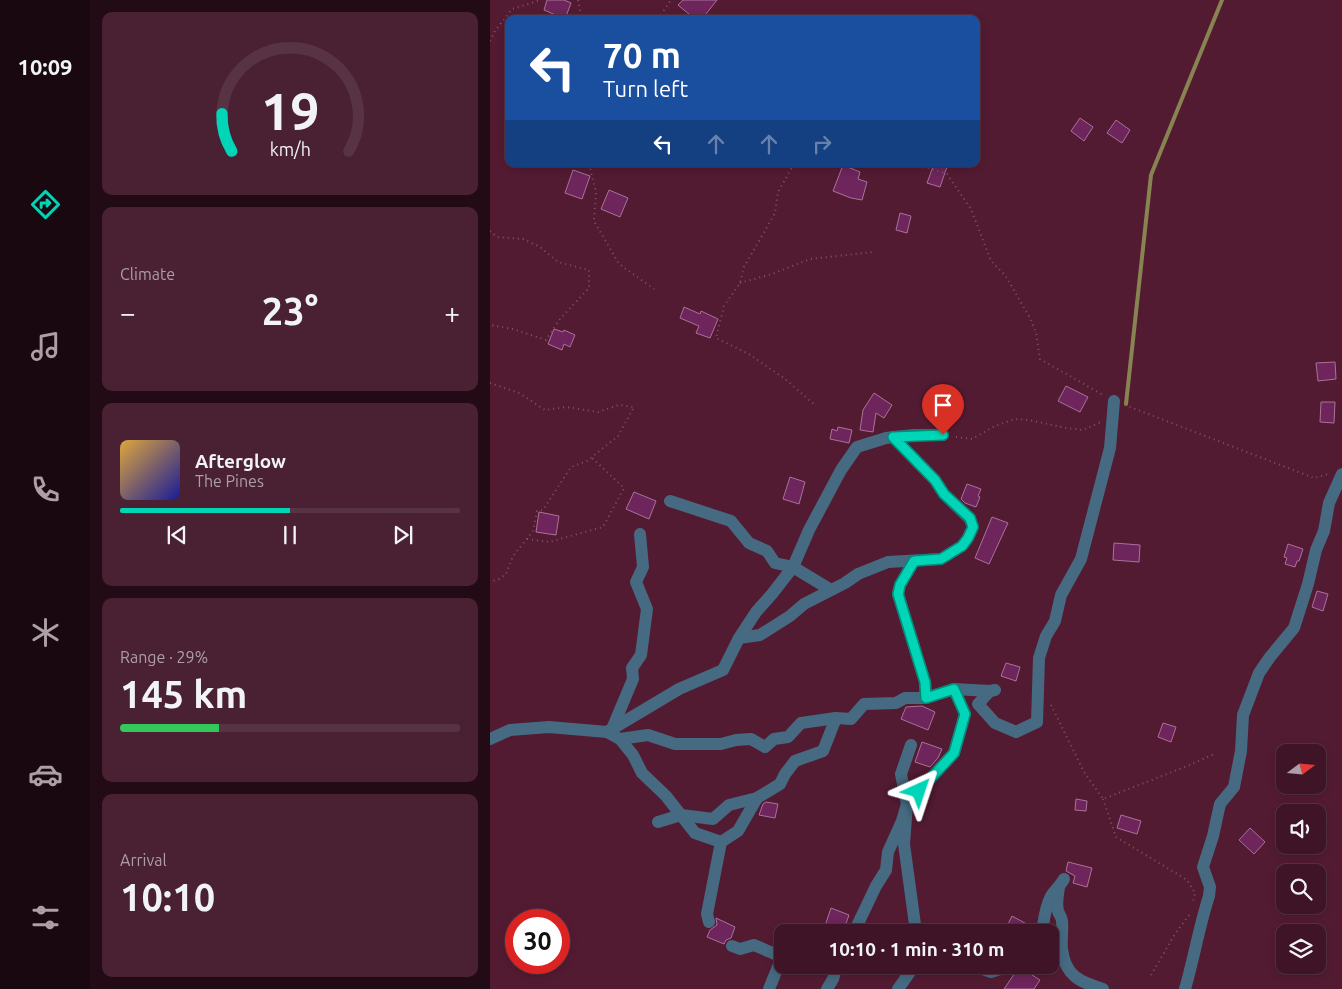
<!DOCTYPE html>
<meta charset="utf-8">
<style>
body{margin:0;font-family:Ubuntu,sans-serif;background:#492132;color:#f1f3f6;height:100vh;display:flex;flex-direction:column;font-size:19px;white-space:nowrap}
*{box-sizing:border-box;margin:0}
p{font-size:16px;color:#ad9ea7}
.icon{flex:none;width:28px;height:28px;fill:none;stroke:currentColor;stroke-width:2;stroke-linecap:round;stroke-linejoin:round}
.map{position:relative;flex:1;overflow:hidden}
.panel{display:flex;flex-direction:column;gap:12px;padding:12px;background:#220b15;width:400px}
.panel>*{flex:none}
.banner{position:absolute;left:15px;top:15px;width:475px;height:152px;border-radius:10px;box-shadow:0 2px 8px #0003,0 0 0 1px #573343;background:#1a4fa0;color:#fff;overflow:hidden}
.needle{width:32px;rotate:74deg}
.tools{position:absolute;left:786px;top:744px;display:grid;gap:10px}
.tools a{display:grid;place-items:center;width:50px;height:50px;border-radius:10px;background:#3e1426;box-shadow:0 2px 8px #0003,0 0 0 1px #573343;font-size:25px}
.speed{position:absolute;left:15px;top:909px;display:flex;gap:10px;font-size:25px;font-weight:700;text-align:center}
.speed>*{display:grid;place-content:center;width:65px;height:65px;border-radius:50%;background:#3e1426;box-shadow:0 2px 8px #0003,0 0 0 1px #573343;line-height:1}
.speed .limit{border:8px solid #d22;background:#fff;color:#111}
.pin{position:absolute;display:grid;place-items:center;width:42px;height:42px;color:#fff;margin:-51px -21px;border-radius:50% 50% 50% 0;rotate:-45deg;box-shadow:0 0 5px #0007}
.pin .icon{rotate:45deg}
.me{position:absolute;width:55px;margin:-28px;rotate:42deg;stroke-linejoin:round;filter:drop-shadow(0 0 4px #0008)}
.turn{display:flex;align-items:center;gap:18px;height:105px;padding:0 15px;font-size:22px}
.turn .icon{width:65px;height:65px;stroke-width:2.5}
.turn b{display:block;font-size:35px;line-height:42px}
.lanes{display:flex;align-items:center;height:48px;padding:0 15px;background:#0003;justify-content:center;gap:25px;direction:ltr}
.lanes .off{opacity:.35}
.big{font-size:38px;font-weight:700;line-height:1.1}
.panel .widget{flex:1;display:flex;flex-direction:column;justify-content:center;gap:8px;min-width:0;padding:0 18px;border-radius:10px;background:#492132}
.panel .dial{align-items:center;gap:0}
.dial svg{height:130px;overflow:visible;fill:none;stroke:#573343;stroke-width:7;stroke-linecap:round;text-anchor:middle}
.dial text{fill:#f1f3f6;stroke:none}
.song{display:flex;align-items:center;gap:15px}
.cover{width:60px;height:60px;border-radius:8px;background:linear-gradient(135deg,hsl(40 70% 55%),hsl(240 70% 35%))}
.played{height:5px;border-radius:2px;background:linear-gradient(90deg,#00d5b7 50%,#573343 50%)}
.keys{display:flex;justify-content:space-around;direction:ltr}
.heat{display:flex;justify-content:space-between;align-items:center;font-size:28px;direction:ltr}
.charge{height:8px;border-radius:4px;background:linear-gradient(90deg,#34c759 29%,#573343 0)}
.trip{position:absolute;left:284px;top:924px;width:285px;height:50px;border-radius:10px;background:#3e1426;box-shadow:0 2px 8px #0003,0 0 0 1px #573343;font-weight:700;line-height:50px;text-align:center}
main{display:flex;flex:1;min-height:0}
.tab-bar{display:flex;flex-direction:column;width:90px;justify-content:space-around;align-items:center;background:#19080f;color:#ad9ea7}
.tab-bar .icon{width:35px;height:35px}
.tab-bar .selected{color:#00d5b7}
.tab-bar b{font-size:22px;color:#f1f3f6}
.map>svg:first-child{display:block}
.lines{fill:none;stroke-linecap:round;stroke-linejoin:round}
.stream{stroke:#878452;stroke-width:4}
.building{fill:#6d255c;stroke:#a97299}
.path{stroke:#845265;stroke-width:2;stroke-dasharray:1 4;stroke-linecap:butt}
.minor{stroke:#466a81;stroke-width:12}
.route-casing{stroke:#008a77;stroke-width:12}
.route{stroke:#00d5b7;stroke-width:9}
</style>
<main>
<nav class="tab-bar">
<b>10:09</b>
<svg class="icon selected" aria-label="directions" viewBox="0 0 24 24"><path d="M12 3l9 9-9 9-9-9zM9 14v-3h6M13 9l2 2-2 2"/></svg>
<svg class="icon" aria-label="music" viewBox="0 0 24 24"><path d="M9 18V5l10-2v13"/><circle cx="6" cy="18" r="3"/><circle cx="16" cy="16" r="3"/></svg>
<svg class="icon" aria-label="phone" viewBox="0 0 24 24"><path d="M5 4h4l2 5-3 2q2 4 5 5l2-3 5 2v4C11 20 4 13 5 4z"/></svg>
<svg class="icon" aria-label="climate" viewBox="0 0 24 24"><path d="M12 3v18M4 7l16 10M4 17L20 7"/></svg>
<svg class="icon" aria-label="car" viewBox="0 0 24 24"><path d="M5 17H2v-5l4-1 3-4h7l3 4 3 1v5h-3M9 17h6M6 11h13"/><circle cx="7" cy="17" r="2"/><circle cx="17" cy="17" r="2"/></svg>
<svg class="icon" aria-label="filters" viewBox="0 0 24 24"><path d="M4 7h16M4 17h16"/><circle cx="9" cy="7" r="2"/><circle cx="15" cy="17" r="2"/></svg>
</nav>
<section class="panel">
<div class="widget dial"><svg viewBox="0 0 100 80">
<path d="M14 69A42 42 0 1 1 86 69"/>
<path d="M14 69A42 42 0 0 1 8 46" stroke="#00d5b7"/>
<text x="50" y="56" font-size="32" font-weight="700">19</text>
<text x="50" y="72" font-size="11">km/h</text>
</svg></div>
<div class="widget"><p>Climate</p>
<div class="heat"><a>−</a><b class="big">23°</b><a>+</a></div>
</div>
<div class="widget">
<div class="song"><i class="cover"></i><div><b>Afterglow</b><p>The Pines</p></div></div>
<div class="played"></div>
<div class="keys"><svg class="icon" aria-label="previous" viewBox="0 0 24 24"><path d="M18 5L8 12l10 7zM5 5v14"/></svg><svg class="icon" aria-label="pause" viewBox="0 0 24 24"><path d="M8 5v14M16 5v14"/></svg><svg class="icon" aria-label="next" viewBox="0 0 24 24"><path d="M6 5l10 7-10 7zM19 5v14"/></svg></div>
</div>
<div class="widget"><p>Range · 29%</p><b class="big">145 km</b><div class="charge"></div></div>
<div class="widget"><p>Arrival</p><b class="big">10:10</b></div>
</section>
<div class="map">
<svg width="852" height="989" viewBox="0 0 852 989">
<rect width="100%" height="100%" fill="#531b32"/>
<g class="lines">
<polyline class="stream" points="636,404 661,175 732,0"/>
</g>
<g class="building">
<polygon points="57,0 74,0 81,3 75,19 54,10"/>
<polygon points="193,0 227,0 212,19 205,19 188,5"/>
<polygon points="590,118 603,127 594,141 581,131"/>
<polygon points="626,120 640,130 632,143 617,133"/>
<polygon points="444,164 458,164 450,187 437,183"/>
<polygon points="353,165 370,172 368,179 377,182 372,200 361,198 343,191"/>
<polygon points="83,170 100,176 92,199 75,193"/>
<polygon points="119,190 138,198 130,217 111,209"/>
<polygon points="410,213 421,216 417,233 406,230"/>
<polygon points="194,307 210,314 211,311 228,319 220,338 206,333 209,326 190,318"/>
<polygon points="64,329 73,332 74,330 85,335 80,347 74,344 72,350 58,344"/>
<polygon points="845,362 846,379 828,381 826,363"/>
<polygon points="576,386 598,397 590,412 568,401"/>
<polygon points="384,393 402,405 394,418 386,413 383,432 370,430 373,410"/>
<polygon points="831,402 845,402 844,423 830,422"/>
<polygon points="348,427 362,430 359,443 340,439 342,429 347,431"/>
<polygon points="300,477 315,482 309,504 293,499"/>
<polygon points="477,484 491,489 488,496 490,497 486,507 475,503 471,499"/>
<polygon points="144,492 166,501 159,519 136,509"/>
<polygon points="49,512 69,516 66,535 46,532"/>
<polygon points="502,517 518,523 499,564 485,558"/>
<polygon points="624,543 650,545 649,562 623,560"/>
<polygon points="798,544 813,549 809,561 807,561 805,567 795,564 797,558 794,557"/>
<polygon points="827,591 838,594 833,611 822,607"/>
<polygon points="516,663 530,667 526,681 511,676"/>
<polygon points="432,706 445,712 438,730 411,719 416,707"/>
<polygon points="673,723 686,727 681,742 668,737"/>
<polygon points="432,742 452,749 448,758 440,767 425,762"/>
<polygon points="586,799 597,801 596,811 585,810"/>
<polygon points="276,802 288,804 285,818 269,815 273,804"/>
<polygon points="631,815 651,821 647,834 627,828"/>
<polygon points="760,828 775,842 764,854 749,840"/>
<polygon points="578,862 602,868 597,887 583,883 585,876 576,871"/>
<polygon points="341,908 359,915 353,932 335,926"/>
<polygon points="522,916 544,928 544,932 514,932"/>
<polygon points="226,918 245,927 241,938 236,940 234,944 217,937 220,930 227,925"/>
<polygon points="531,968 550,980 544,989 514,989 525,973"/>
</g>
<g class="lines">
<g class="path">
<polyline points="88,0 92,19"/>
<polyline points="168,19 181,0"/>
<polyline points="0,41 5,31 22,9 51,0"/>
<polyline points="99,164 106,192 104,221 129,264 164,289"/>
<polyline points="304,164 288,192 285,213 254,267 250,283 234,306 226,338 259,354 295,379 325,405"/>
<polyline points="393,164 439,168 457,174 481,209 501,261 515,275 540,318 546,333 550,359 613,395"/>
<polyline points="0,231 7,237 33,239 50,247 68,262 99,270 99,288 70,319 56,340 23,329 0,325"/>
<polyline points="250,283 282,274 320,259 383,252"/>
<polyline points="0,383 29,393 55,410 76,407 108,412 129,405 144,407 128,436 97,461 81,467 53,510 47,511 43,531 23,556 16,574 9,579 0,582"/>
<polyline points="635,405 824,478 839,474"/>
<polyline points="466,437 482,439 503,427 524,419 539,420 576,428 593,430 611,422"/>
<polyline points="37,539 59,542 113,527 134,488 101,457"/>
<polyline points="561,705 594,772 613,799 700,765 726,753"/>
<polyline points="613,799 626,837 697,880 705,893 703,902"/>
<polyline points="661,975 685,934 700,914"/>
</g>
<g class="minor">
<polyline points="180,501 241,521 259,543 277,551 285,563 303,567 341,590"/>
<polyline points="424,561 410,585 408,594 435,682 436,698"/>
<polyline points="249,638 270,635 300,616 314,604 355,583 368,574 398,562 451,559 472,546 478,538 483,527 480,519 454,494 445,480 403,437 408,437"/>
<polyline points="500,691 488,704 505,723 526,732 547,722 549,658 556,636 565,621 571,595 591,559 620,448 624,401"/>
<polyline points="122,729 143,679 142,668 151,655 157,609 146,582 153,567 150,534"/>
<polyline points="117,732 130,739 158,735 185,744 231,744 246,740 261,739 275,747 284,739 298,737 311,723 346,718 361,719 374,704 406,703 415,698 436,698 464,689 500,691 505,690"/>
<polyline points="0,739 20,730 59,727 117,732 189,689 233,670 249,638 266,612 282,594 303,567 319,530 351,470 367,447 396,438 424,435 453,435"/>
<polyline points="130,739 143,755 152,773 176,796 205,833 231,842 217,914 219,922"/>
<polyline points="168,822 191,815 223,819 239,805 267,798 290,784 295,774 305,761 333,751 346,718"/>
<polyline points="231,842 248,831 267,798"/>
<path d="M569 887C568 895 566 903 568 911 569 914 572 918 572 921 573 930 571 940 572 949 575 976 590 982 613 989"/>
<polyline points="364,932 386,886 396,870 398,852 412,821 417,804 411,774 421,745"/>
<polyline points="426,932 414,844 417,804 464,753 475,714 464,689"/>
<path d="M552 932C554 920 555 907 561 896 565 890 570 886 574 879"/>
<polyline points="242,946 250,949 264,945 292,957 279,989"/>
<polyline points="482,965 501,972 523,965"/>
<polyline points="337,989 343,979 347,965"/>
<polyline points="408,989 425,965"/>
<path d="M695 989C704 958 709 927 719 896L720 887 713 867 723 836 730 804 744 787 751 751 753 715 769 673 780 657 804 628 818 584 826 550 834 531 839 503 852 474"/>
</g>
</g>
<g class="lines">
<g class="route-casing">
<polyline id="route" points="429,791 464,753 475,714 464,689 436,698 435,682 408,594 410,585 424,561 451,559 472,546 478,538 483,527 480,518 454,494 445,480 403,437 453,435"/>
</g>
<use href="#route" class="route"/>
</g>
</svg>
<div class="tools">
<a><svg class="needle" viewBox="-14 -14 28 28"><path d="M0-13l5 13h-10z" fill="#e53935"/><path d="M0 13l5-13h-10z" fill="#ad9ea7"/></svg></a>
<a><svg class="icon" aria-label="sound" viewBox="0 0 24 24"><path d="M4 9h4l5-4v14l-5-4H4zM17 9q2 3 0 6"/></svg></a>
<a><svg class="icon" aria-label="search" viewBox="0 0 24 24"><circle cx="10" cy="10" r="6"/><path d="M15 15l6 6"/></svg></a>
<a><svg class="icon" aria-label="layers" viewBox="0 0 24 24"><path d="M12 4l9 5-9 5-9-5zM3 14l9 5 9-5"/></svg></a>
</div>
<div class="speed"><div class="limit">30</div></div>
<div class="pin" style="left:453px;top:435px;background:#d93025"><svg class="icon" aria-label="arrive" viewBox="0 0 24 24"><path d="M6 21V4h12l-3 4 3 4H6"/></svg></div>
<svg class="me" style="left:429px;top:791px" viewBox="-20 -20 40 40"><path d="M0-17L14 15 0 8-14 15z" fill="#00d5b7" stroke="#fff" stroke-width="4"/></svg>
<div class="trip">10:10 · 1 min · 310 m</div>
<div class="banner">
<div class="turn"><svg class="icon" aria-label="left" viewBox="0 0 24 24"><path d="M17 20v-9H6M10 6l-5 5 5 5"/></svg><div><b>70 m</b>Turn left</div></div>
<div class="lanes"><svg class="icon" aria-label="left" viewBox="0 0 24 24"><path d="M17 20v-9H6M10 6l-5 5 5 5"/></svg><svg class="icon off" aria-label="ahead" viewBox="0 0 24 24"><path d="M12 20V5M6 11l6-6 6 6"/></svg><svg class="icon off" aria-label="ahead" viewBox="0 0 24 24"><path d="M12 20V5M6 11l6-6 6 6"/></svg><svg class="icon off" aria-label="right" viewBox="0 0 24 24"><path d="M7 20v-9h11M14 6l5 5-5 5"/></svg></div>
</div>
</div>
</main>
